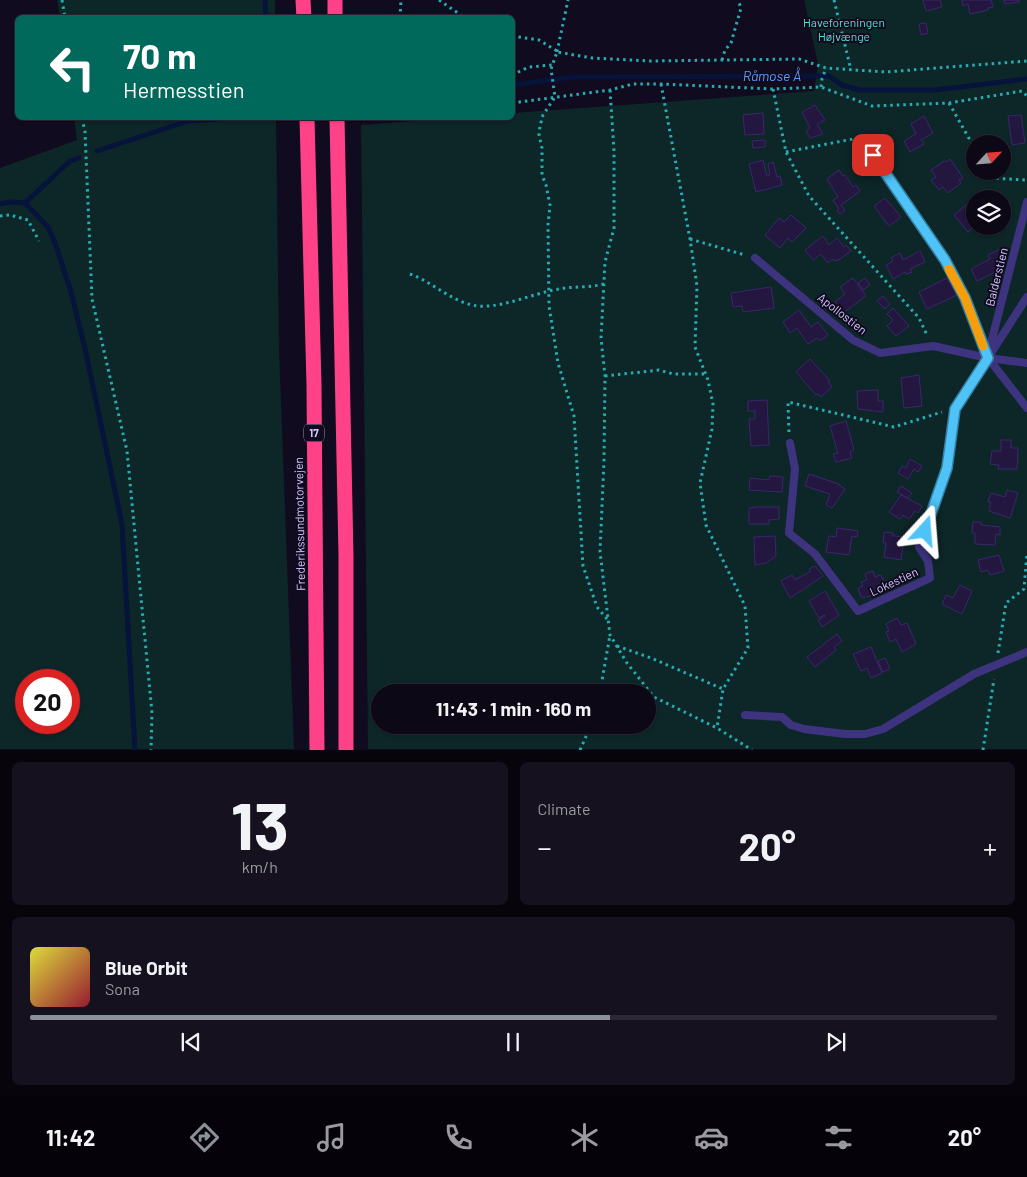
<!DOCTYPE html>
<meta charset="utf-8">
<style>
body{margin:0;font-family:Barlow,sans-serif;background:#15111f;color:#f1f3f6;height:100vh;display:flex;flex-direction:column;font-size:19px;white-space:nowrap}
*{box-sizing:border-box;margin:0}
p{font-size:16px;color:#9a9aa1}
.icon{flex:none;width:28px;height:28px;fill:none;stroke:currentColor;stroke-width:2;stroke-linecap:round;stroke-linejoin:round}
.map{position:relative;height:750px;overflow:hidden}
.drawer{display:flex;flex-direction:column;gap:12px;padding:12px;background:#07040c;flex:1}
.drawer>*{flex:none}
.top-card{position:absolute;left:15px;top:15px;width:500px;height:105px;border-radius:8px;box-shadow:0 1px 4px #0004,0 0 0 1px #2c2935;background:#00695c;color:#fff;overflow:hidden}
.needle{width:32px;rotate:64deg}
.buttons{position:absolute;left:966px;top:135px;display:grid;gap:10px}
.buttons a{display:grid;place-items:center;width:45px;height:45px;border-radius:50%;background:#0c0816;box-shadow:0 1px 4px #0004,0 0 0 1px #2c2935;font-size:25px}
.speed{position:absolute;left:15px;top:669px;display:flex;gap:10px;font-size:25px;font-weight:700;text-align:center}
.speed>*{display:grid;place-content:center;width:65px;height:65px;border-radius:50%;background:#0c0816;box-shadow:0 1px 4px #0004,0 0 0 1px #2c2935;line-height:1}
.speed .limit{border:8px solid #d22;background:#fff;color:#111}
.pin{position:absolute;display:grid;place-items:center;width:42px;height:42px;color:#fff;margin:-21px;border-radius:10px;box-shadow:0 2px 8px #0006}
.me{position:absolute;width:55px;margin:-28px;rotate:19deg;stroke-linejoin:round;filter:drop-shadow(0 0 4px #0008)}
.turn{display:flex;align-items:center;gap:18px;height:105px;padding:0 25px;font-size:22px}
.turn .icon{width:65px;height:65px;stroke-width:2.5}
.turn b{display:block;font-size:35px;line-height:42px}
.big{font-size:38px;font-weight:700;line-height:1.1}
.drawer .card{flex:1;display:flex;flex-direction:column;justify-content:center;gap:8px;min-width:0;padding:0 18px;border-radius:8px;background:#15111f}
.drawer .dial{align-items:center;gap:0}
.dial b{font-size:65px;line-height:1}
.song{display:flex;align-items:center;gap:15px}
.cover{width:60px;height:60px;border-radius:8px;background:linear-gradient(135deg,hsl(60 70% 55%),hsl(350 70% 35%))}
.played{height:5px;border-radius:2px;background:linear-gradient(90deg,#8c9099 60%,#2c2935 60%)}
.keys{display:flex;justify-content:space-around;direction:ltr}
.heat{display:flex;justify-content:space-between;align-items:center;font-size:28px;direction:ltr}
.drawer .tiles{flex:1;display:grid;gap:12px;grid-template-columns:1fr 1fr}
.card:last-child{grid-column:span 2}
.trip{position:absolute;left:371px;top:684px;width:285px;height:50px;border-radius:25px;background:#0c0816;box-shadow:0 1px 4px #0004,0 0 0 1px #2c2935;font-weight:700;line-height:50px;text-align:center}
.dock{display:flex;height:80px;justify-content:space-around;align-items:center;background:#050309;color:#9a9aa1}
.dock .icon{width:35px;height:35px}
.dock .current{color:#8c9099}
.dock b{font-size:22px;color:#f1f3f6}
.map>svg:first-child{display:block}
.green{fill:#0d2628;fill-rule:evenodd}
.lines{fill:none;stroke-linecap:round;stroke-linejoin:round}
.stream{stroke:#06133b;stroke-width:5}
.building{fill:#23163f;stroke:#3c266d}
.path{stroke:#26adb4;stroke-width:3;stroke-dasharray:2.5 4;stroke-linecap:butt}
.service{stroke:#3e337f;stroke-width:8}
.motorway{stroke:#ff4288;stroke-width:15}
.route-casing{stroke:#337fa1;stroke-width:12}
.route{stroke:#4fc3f7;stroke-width:9}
.slow{stroke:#f59e0b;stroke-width:9}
.labels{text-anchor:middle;stroke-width:4;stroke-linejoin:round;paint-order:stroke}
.shield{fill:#100b1e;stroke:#998fbc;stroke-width:1}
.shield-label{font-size:11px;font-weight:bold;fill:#d4c7ff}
.park-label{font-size:12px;fill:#4ee4cf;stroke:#100b1e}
.street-label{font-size:12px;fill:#d4c7ff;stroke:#100b1e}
.water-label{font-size:14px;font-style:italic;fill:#559dff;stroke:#100b1e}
</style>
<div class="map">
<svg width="1027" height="750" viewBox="0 0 1027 750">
<rect width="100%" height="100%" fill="#100b1e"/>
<g class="green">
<polygon points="57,0 275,0 275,17 60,17"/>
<path d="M804 0H1027V749H368L361 125 455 118H512L513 113 814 91 818 64ZM975 144H1002V171H975ZM975 199H1002V226H975ZM380 692H648V725H380Z"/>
<path d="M74 118H276L279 349 294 749H0V168L77 140ZM26 680H69V722H26Z"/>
</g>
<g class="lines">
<g class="stream">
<polyline points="265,0 266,18"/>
<polyline points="512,85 573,77 829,76 842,85 859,90 936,90 1027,79"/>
<polyline points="97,151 188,121 231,118"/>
<polyline points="25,203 48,227 55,243 71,292 86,353 122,524 135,750"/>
<polyline points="25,203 70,161 79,158"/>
<polyline points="0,204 9,202 25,203"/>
</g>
</g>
<g class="building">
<polygon points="923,0 940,0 942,7 926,11"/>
<polygon points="962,0 991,0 993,7 988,8 988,10 970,14 968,4 963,6"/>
<polygon points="1004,0 1019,0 1019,2 1005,4"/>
<polygon points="926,23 928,33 921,35 919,24"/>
<polygon points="815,105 825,120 817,124 823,134 810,138 806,131 810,128 802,112"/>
<polygon points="763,113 764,134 745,135 743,115"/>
<polygon points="1021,115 1025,143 1012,145 1008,116"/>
<polygon points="924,116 933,133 921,140 924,144 910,152 904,141 916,134 911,124"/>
<polygon points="765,140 765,147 753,148 752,141"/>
<polygon points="950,159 963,178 959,180 961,183 948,193 943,187 939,190 931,180 936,177 931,170 944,161 946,162"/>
<polygon points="763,160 767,176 770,175 768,164 773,162 777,177 780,176 782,185 756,192 749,164"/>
<polygon points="839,170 843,176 845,175 853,187 856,185 860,191 841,205 845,210 840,214 837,210 839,209 833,200 838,197 827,179"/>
<polygon points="885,198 901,217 889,226 874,206"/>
<polygon points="972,200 975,204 975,226 968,232 954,215"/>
<polygon points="791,215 806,228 792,242 788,238 780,248 765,235 779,218 784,222"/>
<polygon points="823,236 829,245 837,238 844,247 846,245 851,251 840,259 834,261 833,259 828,263 821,254 813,260 805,250"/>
<polygon points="1001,249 999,270 977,281 971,269 990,259 988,255"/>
<polygon points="920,251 925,262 910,269 912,272 906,274 905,272 893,279 886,265 893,261 891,258 900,253 903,260"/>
<polygon points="853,278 866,296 843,313 835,302 845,294 840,287"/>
<polygon points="865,278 870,285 863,290 858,283"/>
<polygon points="947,278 957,295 927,309 919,292"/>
<polygon points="771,287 774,308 743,312 742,306 733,307 731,293"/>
<polygon points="883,296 890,304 885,309 877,301"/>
<polygon points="893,308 909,326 896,336 887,326 893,320 887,314"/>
<polygon points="799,310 811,327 818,322 828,335 820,341 817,338 808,344 797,328 790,333 783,322"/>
<polygon points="810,359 830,381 828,382 832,387 821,397 818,394 816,395 796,372"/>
<polygon points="919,375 922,406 904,408 901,378"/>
<polygon points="878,390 878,401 883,401 883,412 858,409 857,391"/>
<polygon points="767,400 769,445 751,446 749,419 755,419 755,411 748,411 748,401"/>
<polygon points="846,421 854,450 850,452 852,458 836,462 833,454 838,453 830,426"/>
<polygon points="1001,440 1011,440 1011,448 1018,448 1017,469 998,469 999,465 990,464 992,451 1001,451"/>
<polygon points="910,459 922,466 918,472 914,469 908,479 898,473 902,466 906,468"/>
<polygon points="809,474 839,484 839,485 845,489 832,508 826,505 830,494 805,486"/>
<polygon points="770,476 783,477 782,492 749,490 750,478 769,480"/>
<polygon points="901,486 912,493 908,498 897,492"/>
<polygon points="1007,490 1018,493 1010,518 989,511 991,502 988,502 991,493 1005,497"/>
<polygon points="901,495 922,506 918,513 915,511 909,519 903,515 900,519 889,512"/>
<polygon points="756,507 779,507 779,519 769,520 769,524 749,524 749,508"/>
<polygon points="973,522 981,522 981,525 1000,527 1000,535 996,534 995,545 975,544 975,533 972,533"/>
<polygon points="837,528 858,531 857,537 852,536 849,555 826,552 829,536 836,537"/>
<polygon points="884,532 893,533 893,536 904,537 901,560 884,557 886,543 883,543"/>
<polygon points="775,536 776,556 766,563 755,565 754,537"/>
<polygon points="999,555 1004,571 990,575 988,570 981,572 978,560"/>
<polygon points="815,566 823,576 790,598 781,581 792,575 795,580 811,571 809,569"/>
<polygon points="873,571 875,577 881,575 887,589 867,597 861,597 858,588 863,586 861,582 867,580 865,574"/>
<polygon points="960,585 972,591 962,614 942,604 946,595 953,598"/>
<polygon points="825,591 839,615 822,627 818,620 825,616 824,615 819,618 809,601"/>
<polygon points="897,618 901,625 907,623 916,644 902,652 896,639 890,642 886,632 889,631 886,624"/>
<polygon points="837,634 842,641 834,647 836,650 815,667 807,657"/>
<polygon points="871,647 882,673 871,678 867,668 861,671 853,654"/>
<polygon points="885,658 890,669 883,672 878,661"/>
</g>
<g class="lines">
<g class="path">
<polyline points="62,0 65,18"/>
<polyline points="439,0 465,18"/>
<polyline points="834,0 851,70"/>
<polyline points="400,18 401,0"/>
<polyline points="512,36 539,40 557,51"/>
<polyline points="557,52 568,0"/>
<polyline points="722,60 725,50 731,43 741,8 738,0"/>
<polyline points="512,75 529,67 552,65"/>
<polyline points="661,84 690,239 697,286 695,347 708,380 713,404 712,429 700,483 706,525 745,606 748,648 723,689 717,728"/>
<polyline points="821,87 822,79 826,68"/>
<polyline points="773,89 786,152 809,196 919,318 927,335"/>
<polyline points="610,90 614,151 614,228 605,262 601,338 605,376 604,460 600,552 610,635 627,663 654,697 717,728 752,750"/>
<polyline points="512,103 610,90 633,84 661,84 773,89 821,87 872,106 949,103 1022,91 1027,96"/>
<polyline points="949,103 975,149"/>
<polyline points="82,118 85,132 92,299 127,451 152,713 151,750"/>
<polyline points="786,152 853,139 864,148"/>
<polyline points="988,171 991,178 1027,180"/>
<polyline points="0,216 10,215 28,220 39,241"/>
<polyline points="690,239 745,255"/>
<path d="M410 274C432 282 450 300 472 305 497 311 533 293 559 289 574 286 589 288 604 284"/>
<polyline points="605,376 659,370 673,374 705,374"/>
<polyline points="789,432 788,402 894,427 942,412"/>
<polyline points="607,619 597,607 583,566 574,416 558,363 549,306 548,225 550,205 546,185 542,175 542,148 539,135 540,126 543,115 555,97 551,69 557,52 592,58 650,61 799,59 826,68 886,72 1027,61"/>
<polyline points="617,646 651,658 723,689"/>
<polyline points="998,653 1006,603 1024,589 1027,553"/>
<polyline points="600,692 610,635"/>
<polyline points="580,750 591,725"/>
<polyline points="983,750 994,679"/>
</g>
<g class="service">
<polyline points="873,155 945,260 965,299 988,358 1027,408"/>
<polyline points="755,258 853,340 880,353 933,346 988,358 1027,363"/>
<polyline points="989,351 1027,202"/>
<polyline points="790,443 795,469 789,533 815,554 858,611 930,578 928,561 919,547 947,468 955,409 1027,297"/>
<polyline points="745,715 782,717 791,725 804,729 845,734 865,734 883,729 974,674 1027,652"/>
</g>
<g class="motorway">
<polyline points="303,0 304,18"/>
<polyline points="335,0 335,18"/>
<polyline points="307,118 314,385 317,750"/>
<polyline points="337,118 346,556 346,750"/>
</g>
</g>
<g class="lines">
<g class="route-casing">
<polyline id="route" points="873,155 945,260 965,298 988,358 955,409 947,468 925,531"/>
</g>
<use href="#route" class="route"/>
<polyline class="slow" points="949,269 965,298 983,346"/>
</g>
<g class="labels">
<rect class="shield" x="304" y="424.5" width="20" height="17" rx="4"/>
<g class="shield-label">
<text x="314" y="437">17</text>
</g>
<g class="park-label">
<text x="844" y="27">Haveforeningen<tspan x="844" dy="14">Højvænge</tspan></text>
</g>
<g class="street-label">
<text transform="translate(997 277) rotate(-76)" y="4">Balderstien</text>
<text transform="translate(842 314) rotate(38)" y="4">Apollostien</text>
<text transform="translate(300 524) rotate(-91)" y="4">Frederikssundmotorvejen</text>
<text transform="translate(894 582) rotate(-25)" y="4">Lokestien</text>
</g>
<g class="water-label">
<text x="772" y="81">Råmose Å</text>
</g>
</g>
</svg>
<div class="buttons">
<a><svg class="needle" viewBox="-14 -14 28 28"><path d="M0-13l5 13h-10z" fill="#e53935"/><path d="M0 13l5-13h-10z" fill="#9a9aa1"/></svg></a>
<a><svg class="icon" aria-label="layers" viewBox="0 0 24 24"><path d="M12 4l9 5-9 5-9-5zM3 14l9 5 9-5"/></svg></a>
</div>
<div class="speed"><div class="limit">20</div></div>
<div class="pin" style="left:873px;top:155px;background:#d93025"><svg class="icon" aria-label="arrive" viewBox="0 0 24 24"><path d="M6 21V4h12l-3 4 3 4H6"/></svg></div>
<svg class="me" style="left:925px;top:531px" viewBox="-20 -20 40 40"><path d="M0-17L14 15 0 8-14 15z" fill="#4fc3f7" stroke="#fff" stroke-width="4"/></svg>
<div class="trip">11:43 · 1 min · 160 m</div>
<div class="top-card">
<div class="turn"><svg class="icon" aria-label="left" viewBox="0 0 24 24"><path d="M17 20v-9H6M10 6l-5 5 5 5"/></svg><div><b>70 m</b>Hermesstien</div></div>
</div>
</div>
<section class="drawer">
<div class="tiles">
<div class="card dial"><b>13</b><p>km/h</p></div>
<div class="card"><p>Climate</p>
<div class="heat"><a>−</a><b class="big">20°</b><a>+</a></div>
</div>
<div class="card">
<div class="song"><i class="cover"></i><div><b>Blue Orbit</b><p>Sona</p></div></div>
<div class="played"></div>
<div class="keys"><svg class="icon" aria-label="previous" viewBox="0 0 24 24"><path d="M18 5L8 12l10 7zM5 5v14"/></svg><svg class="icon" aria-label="pause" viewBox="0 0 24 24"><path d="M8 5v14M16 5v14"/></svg><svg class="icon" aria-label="next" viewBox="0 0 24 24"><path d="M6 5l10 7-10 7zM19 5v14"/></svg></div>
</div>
</div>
</section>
<nav class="dock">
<b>11:42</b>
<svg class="icon current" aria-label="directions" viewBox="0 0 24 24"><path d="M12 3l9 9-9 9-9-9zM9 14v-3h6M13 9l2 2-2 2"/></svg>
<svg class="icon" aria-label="music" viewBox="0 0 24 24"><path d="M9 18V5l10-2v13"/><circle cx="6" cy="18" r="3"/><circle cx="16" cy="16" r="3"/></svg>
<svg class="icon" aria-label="phone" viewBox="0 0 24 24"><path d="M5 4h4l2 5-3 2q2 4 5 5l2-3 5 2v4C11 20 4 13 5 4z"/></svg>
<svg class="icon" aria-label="climate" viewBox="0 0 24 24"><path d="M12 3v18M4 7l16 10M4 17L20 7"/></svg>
<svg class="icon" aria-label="car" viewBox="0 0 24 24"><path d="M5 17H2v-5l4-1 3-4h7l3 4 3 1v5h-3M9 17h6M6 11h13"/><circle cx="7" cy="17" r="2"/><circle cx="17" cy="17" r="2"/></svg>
<svg class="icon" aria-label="filters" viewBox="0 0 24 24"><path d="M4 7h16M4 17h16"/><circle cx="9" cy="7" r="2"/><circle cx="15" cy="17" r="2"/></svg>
<b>20°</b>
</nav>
